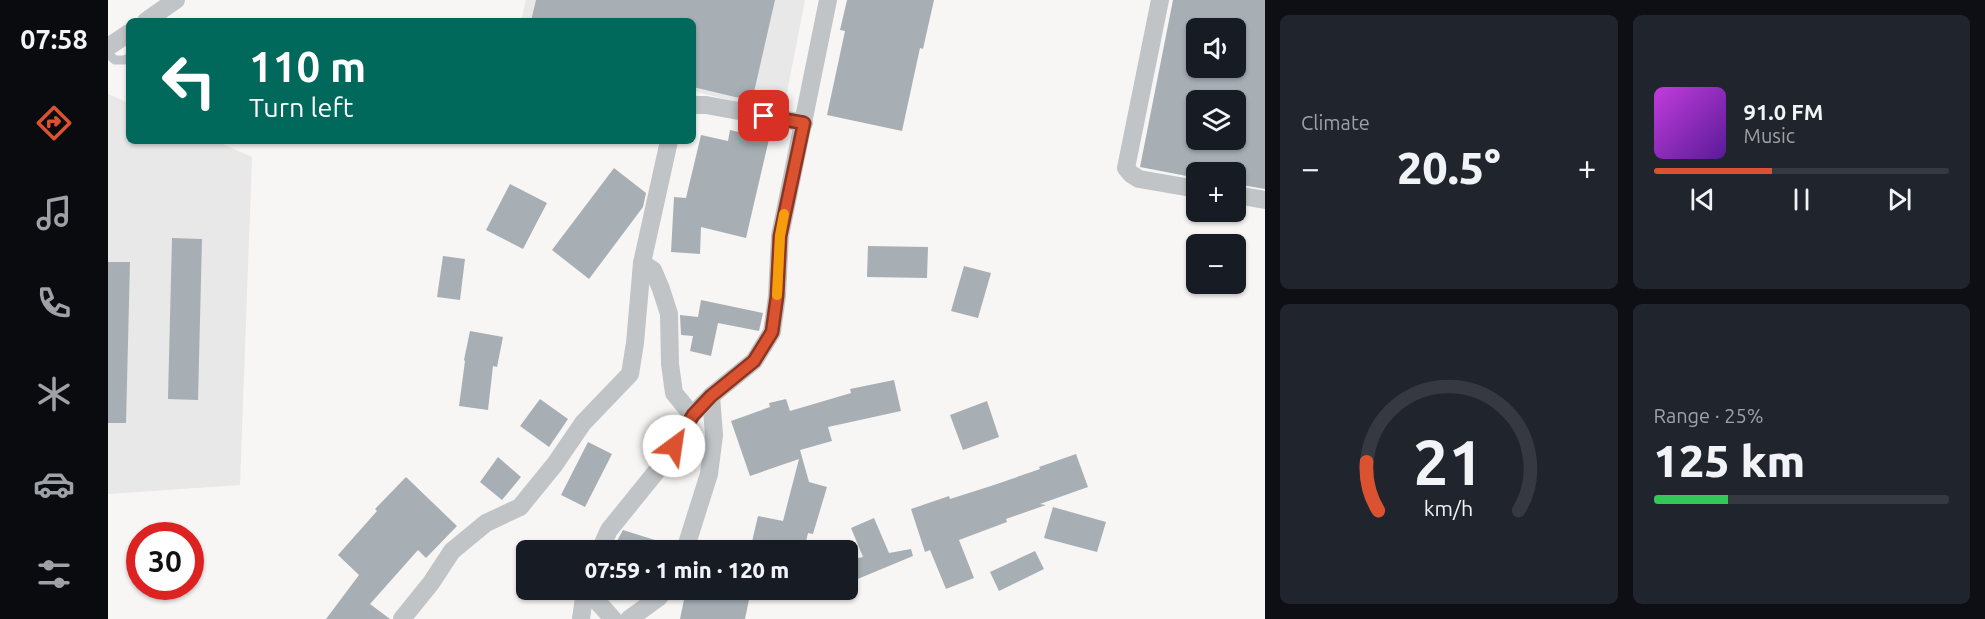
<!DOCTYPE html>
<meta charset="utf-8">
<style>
body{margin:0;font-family:Ubuntu,sans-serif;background:#20242c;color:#f1f3f6;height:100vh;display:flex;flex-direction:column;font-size:22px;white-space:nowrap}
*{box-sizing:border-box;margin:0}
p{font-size:20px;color:#9ea1a6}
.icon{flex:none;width:33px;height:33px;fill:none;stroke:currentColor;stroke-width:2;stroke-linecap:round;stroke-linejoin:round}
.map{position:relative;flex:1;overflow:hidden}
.side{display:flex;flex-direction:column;gap:15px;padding:15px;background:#0d0f14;width:720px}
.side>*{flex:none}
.hud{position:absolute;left:18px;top:18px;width:570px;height:126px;border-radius:9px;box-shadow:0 2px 4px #0004;background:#00695c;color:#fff;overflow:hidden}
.tools{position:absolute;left:1078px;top:18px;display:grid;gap:12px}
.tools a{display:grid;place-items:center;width:60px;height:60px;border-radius:9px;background:#171b24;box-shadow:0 2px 4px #0004;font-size:30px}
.speed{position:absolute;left:18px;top:522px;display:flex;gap:12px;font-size:30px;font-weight:700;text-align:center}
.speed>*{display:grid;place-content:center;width:78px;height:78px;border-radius:50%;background:#171b24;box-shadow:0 2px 4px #0004;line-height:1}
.speed .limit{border:9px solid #d22;background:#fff;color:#111}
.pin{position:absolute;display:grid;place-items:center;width:51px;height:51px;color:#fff;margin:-26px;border-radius:12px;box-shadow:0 3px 9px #0006}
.me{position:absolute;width:66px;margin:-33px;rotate:31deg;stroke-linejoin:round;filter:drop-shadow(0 0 4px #0008)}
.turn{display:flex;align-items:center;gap:21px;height:126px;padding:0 24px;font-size:27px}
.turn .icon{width:78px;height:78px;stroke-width:2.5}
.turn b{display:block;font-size:42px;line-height:51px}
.big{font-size:45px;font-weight:800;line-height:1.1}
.side .tile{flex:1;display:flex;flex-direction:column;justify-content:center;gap:9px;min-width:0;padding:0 21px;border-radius:9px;background:#20242c}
.side .dial{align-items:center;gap:0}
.dial svg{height:156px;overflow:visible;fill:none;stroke:#363941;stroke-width:7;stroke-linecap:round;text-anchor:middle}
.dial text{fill:#f1f3f6;stroke:none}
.song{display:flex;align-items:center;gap:18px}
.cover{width:72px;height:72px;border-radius:9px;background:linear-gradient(135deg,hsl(290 70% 55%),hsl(270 70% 35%))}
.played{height:6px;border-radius:3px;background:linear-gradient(90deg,#da5230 40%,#363941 40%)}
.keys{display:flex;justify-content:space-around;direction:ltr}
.heat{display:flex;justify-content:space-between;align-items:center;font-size:33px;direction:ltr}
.charge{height:9px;border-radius:4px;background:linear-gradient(90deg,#34c759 25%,#363941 0)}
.side .tiles{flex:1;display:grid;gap:15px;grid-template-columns:repeat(2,1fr)}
.trip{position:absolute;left:408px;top:540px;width:342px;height:60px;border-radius:9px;background:#171b24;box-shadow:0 2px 4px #0004;font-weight:800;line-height:60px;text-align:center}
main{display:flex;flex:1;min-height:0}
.tabs{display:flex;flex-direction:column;width:108px;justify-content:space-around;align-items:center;background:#090b0e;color:#9ea1a6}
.tabs .icon{width:42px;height:42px}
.tabs .on{color:#da5230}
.tabs b{font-size:27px;color:#f1f3f6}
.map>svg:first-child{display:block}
.built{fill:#e7e8e7}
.building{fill:#a7afb4;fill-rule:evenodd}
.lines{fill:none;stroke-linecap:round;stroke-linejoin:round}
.lane{stroke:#c0c4c7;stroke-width:9}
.street{stroke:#c0c4c7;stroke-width:18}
.route-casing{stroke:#8e351f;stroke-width:15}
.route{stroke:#da5230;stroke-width:10}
.slow{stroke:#f59e0b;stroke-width:10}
</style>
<main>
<nav class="tabs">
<b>07:58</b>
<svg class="icon on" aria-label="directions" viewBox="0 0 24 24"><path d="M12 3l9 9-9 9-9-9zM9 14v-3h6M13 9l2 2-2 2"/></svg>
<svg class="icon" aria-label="music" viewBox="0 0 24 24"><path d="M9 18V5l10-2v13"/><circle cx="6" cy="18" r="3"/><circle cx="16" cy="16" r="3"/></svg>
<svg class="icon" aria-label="phone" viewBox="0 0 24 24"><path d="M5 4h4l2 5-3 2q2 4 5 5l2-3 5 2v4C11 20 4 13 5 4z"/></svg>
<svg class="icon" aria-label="climate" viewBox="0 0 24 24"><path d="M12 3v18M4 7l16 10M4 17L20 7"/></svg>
<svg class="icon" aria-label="car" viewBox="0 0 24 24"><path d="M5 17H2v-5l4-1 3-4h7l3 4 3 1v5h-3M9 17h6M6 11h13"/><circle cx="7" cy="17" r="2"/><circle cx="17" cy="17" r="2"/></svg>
<svg class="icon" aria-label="filters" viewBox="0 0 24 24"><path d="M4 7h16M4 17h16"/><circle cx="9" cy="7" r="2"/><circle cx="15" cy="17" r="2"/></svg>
</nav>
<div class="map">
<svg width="1157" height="619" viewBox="0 0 1157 619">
<rect width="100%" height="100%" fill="#f7f6f4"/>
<g class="built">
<polygon points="418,0 697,0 675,113 585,91 585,21 413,21"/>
<polygon points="0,94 21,103 21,141 108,141 144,157 132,485 0,494"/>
</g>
<g class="building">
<polygon points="428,0 667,0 644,101 585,87 585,21 423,21"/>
<polygon points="739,0 826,0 815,49 812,48 794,131 719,115 737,31 732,30"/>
<path d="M1065 0H1157V189L1128 184V172H1089V178L1032 167ZM1089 28H1138L1130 68H1089ZM1089 100H1128V140H1089Z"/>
<polygon points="622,130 661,139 638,238 593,227 592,254 563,252 566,197 578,198 593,135 620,141"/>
<polygon points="506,168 538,193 535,207 481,279 444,250"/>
<polygon points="402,184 439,203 415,249 378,230"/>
<polygon points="64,238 94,239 90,400 60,399"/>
<polygon points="760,246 820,247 819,278 759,277"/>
<polygon points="335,256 357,259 352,300 329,297"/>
<polygon points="0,262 22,262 18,423 0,423"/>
<polygon points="856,266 883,273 870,318 843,311"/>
<polygon points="593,300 655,313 651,331 610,323 603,356 582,351 585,336 573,335 572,315 590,317"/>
<polygon points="362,331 395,337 389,367 385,366 380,410 351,406 357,361 356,360"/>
<polygon points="786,380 793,411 720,427 724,441 692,450 701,482 719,487 705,534 700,533 696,550 642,550 650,516 675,521 691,459 642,476 623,421 662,407 661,403 678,399 682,411 743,393 742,389"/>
<polygon points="432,399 460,419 441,447 412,426"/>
<polygon points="879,401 891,437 855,450 842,415"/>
<polygon points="480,442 504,454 477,507 453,495"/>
<polygon points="968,454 980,487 932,504 938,505 898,519 899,522 851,540 866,578 838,589 822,550 817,552 803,509 841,496 842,499 886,485 932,469 931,467"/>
<polygon points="390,457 413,477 394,500 372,482"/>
<polygon points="298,477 349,526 318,558 310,550 262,604 282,619 218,619 251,575 230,555 269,511 267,509"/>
<polygon points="945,507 998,522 989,552 936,538"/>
<polygon points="766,518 781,553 803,549 805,556 740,583 740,560 755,557 743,528"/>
<polygon points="515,530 566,546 566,550 504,550"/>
<polygon points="927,551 936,569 891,591 882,572"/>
<polygon points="578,590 643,590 637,619 572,619"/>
</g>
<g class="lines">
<polyline class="lane" points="0,54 7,60 16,60 21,58"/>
<g class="street">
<polyline points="1052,0 1018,168 1023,174 1031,179 1089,189"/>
<polyline points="38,21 68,0"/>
<polyline points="0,47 21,33"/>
<polyline points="585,105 598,105 696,123"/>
<polyline points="1128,195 1157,200"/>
<polyline points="534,263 545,270 553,289 561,314 562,364 566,393 584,415"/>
<polyline points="492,550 501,530 556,462 584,415 603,396 646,361 664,332 669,296 672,236 720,0"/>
<polyline points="577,550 601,474 606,435 603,396"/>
<polyline points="479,590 505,619"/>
<polyline points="294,619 323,583 344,551 378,523 412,507 447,464 475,423 522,374 527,343 534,263 561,141"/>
<polyline points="473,619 477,590"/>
<polyline points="521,619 550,598 557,590"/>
</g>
</g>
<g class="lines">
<g class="route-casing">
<polyline id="route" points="566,446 585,415 603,396 646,361 664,332 669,296 672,236 696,123 656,116"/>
</g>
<use href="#route" class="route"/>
<polyline class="slow" points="669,295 672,236 676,214"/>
</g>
</svg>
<div class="tools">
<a><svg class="icon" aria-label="sound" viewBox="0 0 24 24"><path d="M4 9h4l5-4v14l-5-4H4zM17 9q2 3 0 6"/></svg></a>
<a><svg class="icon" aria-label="layers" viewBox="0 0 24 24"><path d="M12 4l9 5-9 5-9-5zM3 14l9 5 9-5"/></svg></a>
<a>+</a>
<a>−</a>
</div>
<div class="speed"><div class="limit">30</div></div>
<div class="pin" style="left:656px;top:116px;background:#d93025"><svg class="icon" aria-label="arrive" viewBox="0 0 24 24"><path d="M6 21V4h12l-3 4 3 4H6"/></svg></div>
<svg class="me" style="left:566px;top:446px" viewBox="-20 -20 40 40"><circle r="19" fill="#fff"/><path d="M0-13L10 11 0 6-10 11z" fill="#da5230"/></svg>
<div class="trip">07:59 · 1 min · 120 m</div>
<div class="hud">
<div class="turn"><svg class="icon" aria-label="left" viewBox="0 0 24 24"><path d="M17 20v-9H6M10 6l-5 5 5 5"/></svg><div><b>110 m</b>Turn left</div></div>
</div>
</div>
<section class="side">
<div class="tiles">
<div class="tile"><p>Climate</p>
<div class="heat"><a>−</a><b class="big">20.5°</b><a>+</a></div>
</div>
<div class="tile">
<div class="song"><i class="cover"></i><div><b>91.0 FM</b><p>Music</p></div></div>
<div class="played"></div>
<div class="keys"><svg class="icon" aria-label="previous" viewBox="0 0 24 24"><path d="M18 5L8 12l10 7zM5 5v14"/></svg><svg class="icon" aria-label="pause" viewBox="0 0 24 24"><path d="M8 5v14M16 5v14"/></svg><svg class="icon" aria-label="next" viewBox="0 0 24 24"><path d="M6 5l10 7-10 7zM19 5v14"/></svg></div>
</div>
<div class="tile dial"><svg viewBox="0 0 100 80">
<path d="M14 69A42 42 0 1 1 86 69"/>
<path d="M14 69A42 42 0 0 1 8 44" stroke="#da5230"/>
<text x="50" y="56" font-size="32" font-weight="700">21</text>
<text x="50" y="72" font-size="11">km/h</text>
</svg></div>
<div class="tile"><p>Range · 25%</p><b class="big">125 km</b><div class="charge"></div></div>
</div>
</section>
</main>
